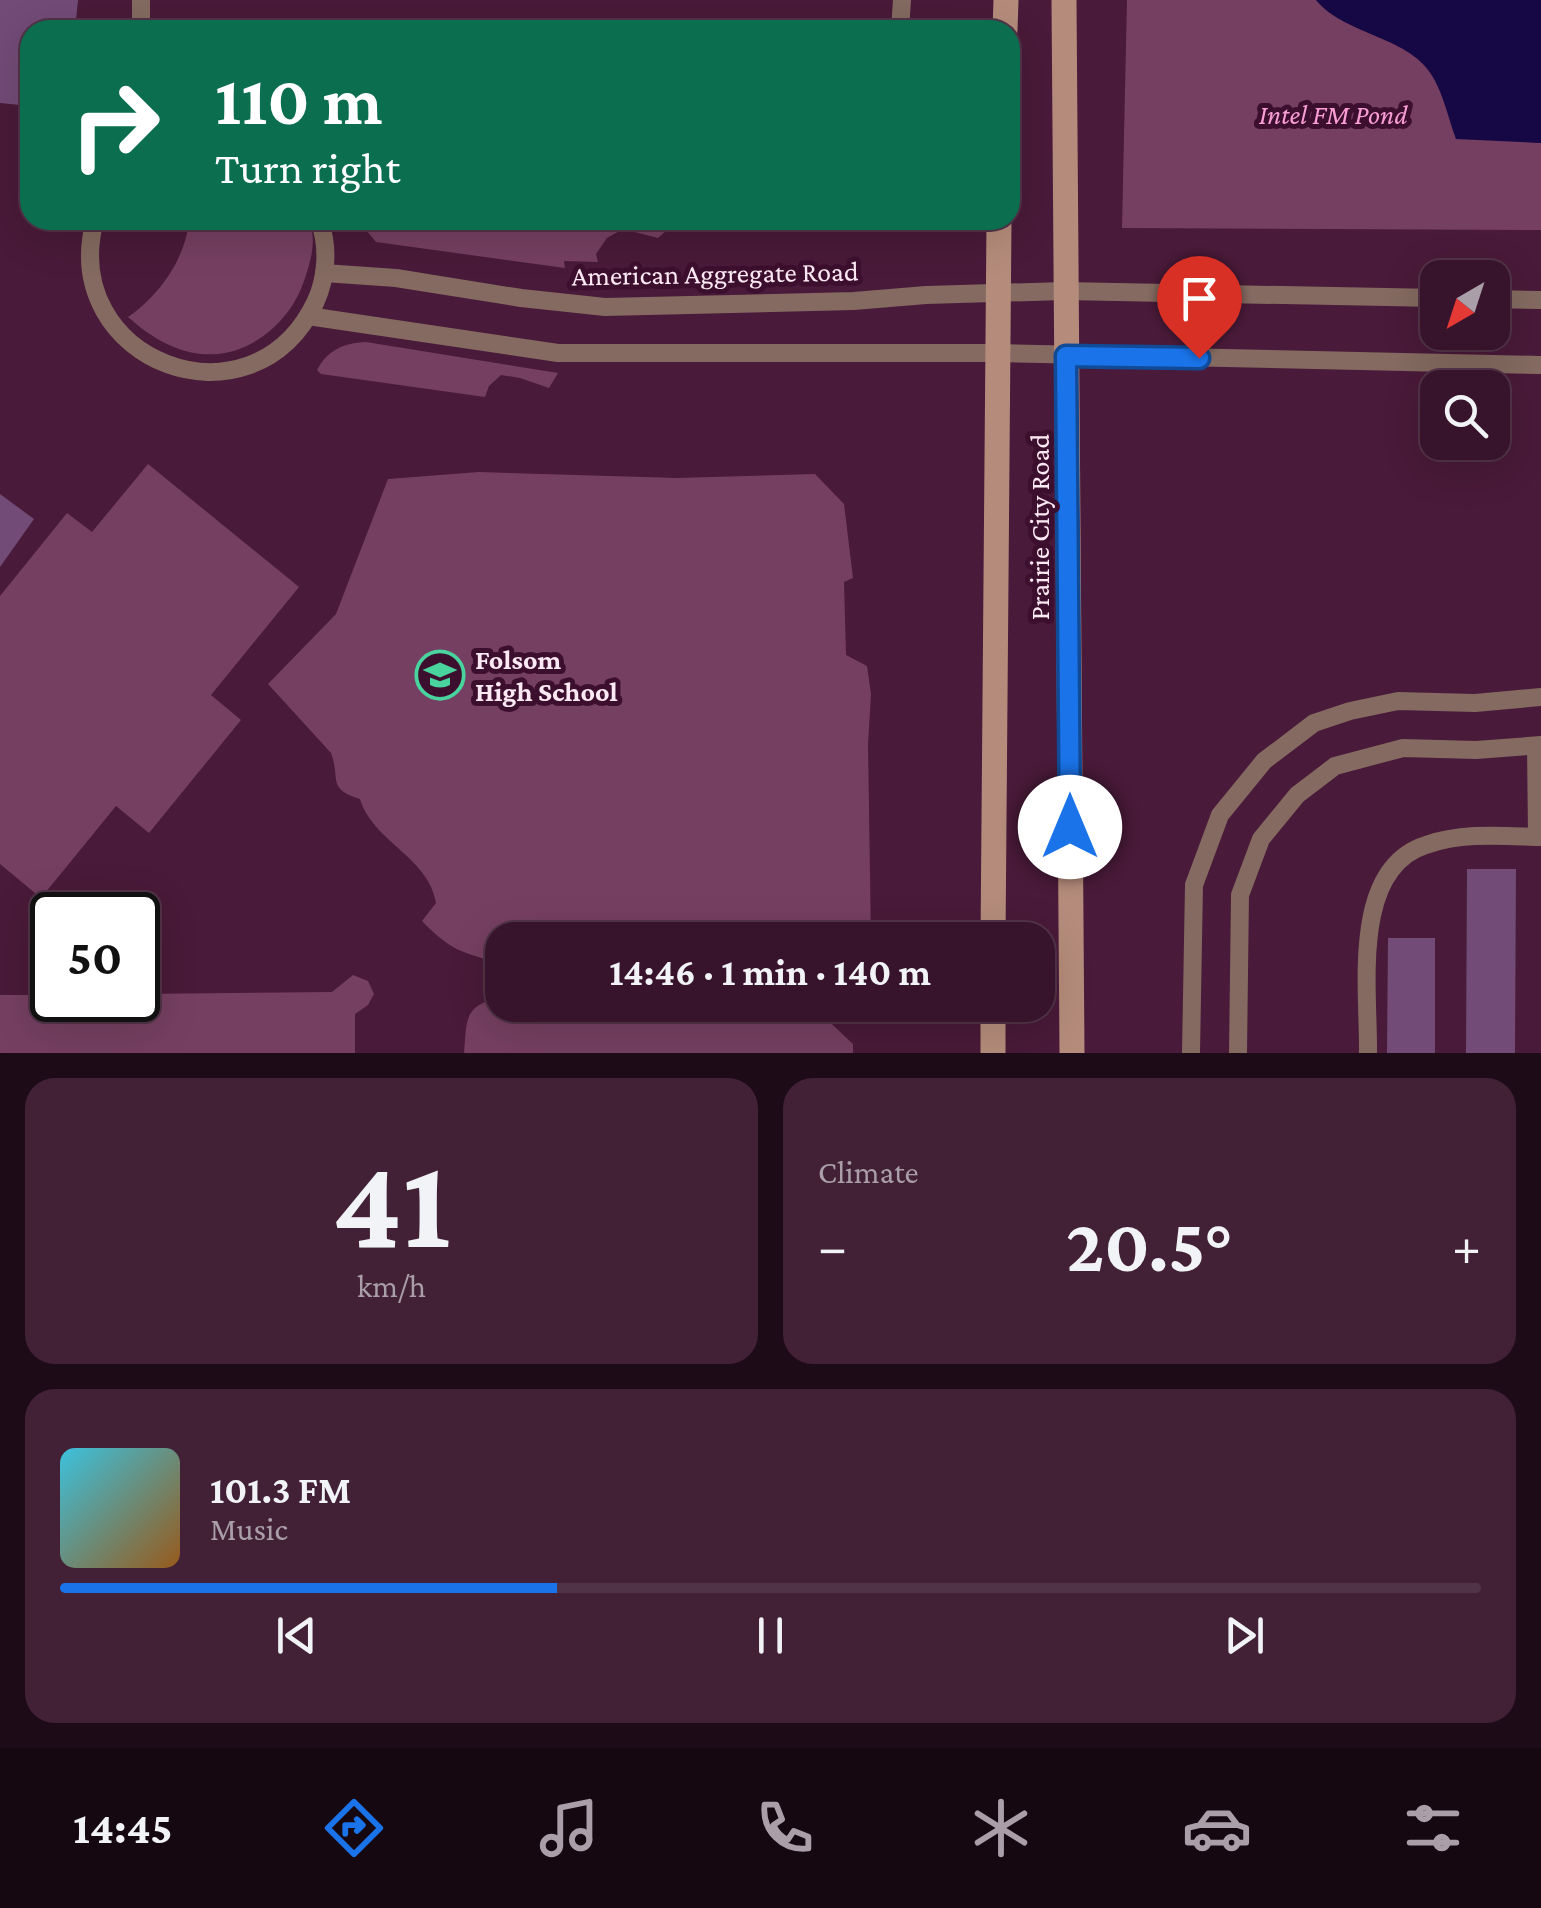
<!DOCTYPE html>
<meta charset="utf-8">
<style>
body{margin:0;font-family:"Crimson Pro",serif;background:#422137;color:#f1f3f6;height:100vh;display:flex;flex-direction:column;font-size:38px;white-space:nowrap}
*{box-sizing:border-box;margin:0}
p{font-size:32px;color:#aa9ea9}
.icon{flex:none;width:55px;height:55px;fill:none;stroke:currentColor;stroke-width:2;stroke-linecap:round;stroke-linejoin:round}
.map{position:relative;height:1053px;overflow:hidden}
.side{display:flex;flex-direction:column;gap:25px;padding:25px;background:#1e0b18;flex:1}
.side>*{flex:none}
.banner{position:absolute;left:20px;top:20px;width:1000px;height:210px;border-radius:30px;box-shadow:0 10px 40px #0002,0 0 0 2px #513347;background:#0b6e4f;color:#fff;overflow:hidden}
.needle{width:65px;rotate:219deg}
.fabs{position:absolute;left:1420px;top:260px;display:grid;gap:20px}
.fabs a{display:grid;place-items:center;width:90px;height:90px;border-radius:20px;background:#37142b;box-shadow:0 10px 40px #0002,0 0 0 2px #513347;font-size:50px}
.speed{position:absolute;left:30px;top:892px;display:flex;gap:20px;font-size:50px;font-weight:700;text-align:center}
.speed>*{display:grid;place-content:center;width:130px;height:130px;border-radius:50%;background:#37142b;box-shadow:0 10px 40px #0002,0 0 0 2px #513347;line-height:1}
.speed .limit{border:5px solid #111;border-radius:15px;background:#fff;color:#111}
.pin{position:absolute;display:grid;place-items:center;width:85px;height:85px;color:#fff;margin:-102px -42px;border-radius:50% 50% 50% 0;rotate:-45deg;box-shadow:0 0 10px #0007}
.pin .icon{rotate:45deg}
.me{position:absolute;width:110px;margin:-55px;rotate:0deg;stroke-linejoin:round;filter:drop-shadow(0 0 8px #0008)}
.turn{display:flex;align-items:center;gap:35px;height:210px;padding:0 30px;font-size:45px}
.turn .icon{width:130px;height:130px;stroke-width:2.5}
.turn b{display:block;font-size:70px;line-height:85px}
.big{font-size:75px;font-weight:700;line-height:1.1}
.side .card{flex:1;display:flex;flex-direction:column;justify-content:center;gap:15px;min-width:0;padding:0 35px;border-radius:30px;background:#422137}
.side .dial{align-items:center;gap:0}
.dial b{font-size:130px;line-height:1}
.song{display:flex;align-items:center;gap:30px}
.cover{width:120px;height:120px;border-radius:15px;background:linear-gradient(135deg,hsl(190 70% 55%),hsl(30 70% 35%))}
.played{height:10px;border-radius:5px;background:linear-gradient(90deg,#1a73e8 35%,#513347 35%)}
.keys{display:flex;justify-content:space-around;direction:ltr}
.heat{display:flex;justify-content:space-between;align-items:center;font-size:55px;direction:ltr}
.side .tiles{flex:1;display:grid;gap:25px;grid-template-columns:1fr 1fr}
.card:last-child{grid-column:span 2}
.trip{position:absolute;left:485px;top:922px;width:570px;height:100px;border-radius:30px;background:#37142b;box-shadow:0 10px 40px #0002,0 0 0 2px #513347;font-weight:700;line-height:100px;text-align:center}
.menu{display:flex;height:160px;justify-content:space-around;align-items:center;background:#160811;color:#aa9ea9}
.menu .icon{width:70px;height:70px}
.menu .active{color:#1a73e8}
.menu b{font-size:45px;color:#f1f3f6}
.map>svg:first-child{display:block}
.green{fill:#753f61}
.water{fill:#160845}
.building{fill:#724b76}
.lines{fill:none;stroke-linecap:round;stroke-linejoin:round}
.lane{stroke:#846a60;stroke-width:18}
.secondary{stroke:#b58c7b;stroke-width:25}
.route-casing{stroke:#114b97;stroke-width:25}
.route{stroke:#1a73e8;stroke-width:18}
.labels{text-anchor:middle;stroke-width:10;stroke-linejoin:round;paint-order:stroke}
.park-label{font-size:28px;font-style:italic;fill:#fa9ed6;stroke:#3d0f2e}
.street-label{font-size:28px;fill:#fce9f3;stroke:#3d0f2e}
.poi-label{font-size:28px;font-weight:bold;fill:#fce9f3;stroke:#3d0f2e;text-anchor:start}
</style>
<div class="map">
<svg width="1541" height="1053" viewBox="0 0 1541 1053">
<rect width="100%" height="100%" fill="#491a39"/>
<g class="green">
<polygon points="1127,0 1541,0 1541,230 1122,228"/>
<path d="M189 220H309C317 240 311 261 304 281 288 328 240 364 189 352 165 346 146 333 128 317 159 296 186 258 189 220Z"/>
<polygon points="363,220 669,220 666,231 658,238 623,229 607,238 596,254 598,262 564,261 565,268 376,242 362,225"/>
<path d="M366 342 558 373 549 388 520 378 501 375 489 386 485 397 321 374 317 370C328 350 343 343 366 342Z"/>
<polygon points="148,464 299,587 211,695 241,720 149,833 116,806 41,898 0,864 0,596 67,513 92,532"/>
<path d="M479 472 677 478 815 474 844 504 853 578 844 582 846 655 867 666 871 694 868 744 871 940H502V964C462 952 452 952 422 921L436 903C429 857 373 842 360 799 326 788 341 780 331 753L268 684 336 614 388 479Z"/>
<polygon points="353,975 368,981 374,994 368,1005 355,1014 355,1053 0,1053 0,995 52,995 52,1000 138,1000 138,994 332,992"/>
<path d="M498 998H502V1005H535L543 1009 549 1005 669 1006 677 1008 681 1018 784 1015 788 1021 819 1012 853 1044V1053H464C467 1021 463 1006 498 998Z"/>
</g>
<path class="water" d="M1316 0H1541V143L1456 139C1449 120 1444 97 1434 79 1412 36 1345 36 1316 0Z"/>
<g class="building">
<polygon points="0,0 78,0 75,30 30,30 30,106 0,103"/>
<polygon points="0,494 34,519 0,567"/>
<polygon points="1467,869 1516,869 1515,1053 1466,1053"/>
<polygon points="1388,938 1435,938 1435,1053 1387,1053"/>
</g>
<g class="lines">
<g class="lane">
<polyline points="141,0 141,30"/>
<polyline points="900,30 902,0"/>
<path d="M95 220C57 361 251 435 315 303 327 278 329 246 319 220"/>
<polyline points="324,273 396,278 521,298 605,307 854,301 926,295 1064,291 1438,298"/>
<polyline points="1492,299 1541,300"/>
<polyline points="308,316 558,353 997,353 1541,365"/>
<polyline points="1536,746 1537,837"/>
<polyline points="1191,1053 1194,885 1220,815 1264,761 1314,723 1350,711 1398,701 1475,703 1541,697"/>
<polyline points="1238,1053 1240,895 1261,839 1297,795 1335,766 1403,748 1476,750 1541,745"/>
<path d="M1368 1053C1369 991 1350 869 1426 845 1463 832 1502 836 1541 837"/>
</g>
<g class="secondary">
<polyline points="1064,0 1072,1053"/>
<polyline points="1005,30 1006,0"/>
<polyline points="993,940 999,220"/>
<polyline points="993,1053 993,1005"/>
</g>
</g>
<g class="lines">
<g class="route-casing">
<polyline id="route" points="1070,827 1066,356 1199,358"/>
</g>
<use href="#route" class="route"/>
</g>
<defs>
<g id="school-ring" transform="scale(2.5)"><circle r="9.5" fill="#3d0f2e" stroke="#49d49d" stroke-width="1.5"/><path d="M0-5L7-2L0 1L-7-2ZM-4 1L0 2.5L4 1V4Q0 6-4 4Z" fill="#49d49d"/></g>
</defs>
<g fill-rule="evenodd">
<use href="#school-ring" x="440" y="675"/>
</g>
<g class="labels">
<g class="park-label">
<text x="1333" y="124">Intel FM Pond</text>
</g>
<g class="street-label">
<text transform="translate(715 273) rotate(-1)" y="10">American Aggregate Road</text>
<text transform="translate(1039 527) rotate(-90)" y="10">Prairie City Road</text>
</g>
<g class="poi-label">
<text x="475" y="669">Folsom<tspan x="475" dy="32">High School</tspan></text>
</g>
</g>
</svg>
<div class="fabs">
<a><svg class="needle" viewBox="-14 -14 28 28"><path d="M0-13l5 13h-10z" fill="#e53935"/><path d="M0 13l5-13h-10z" fill="#aa9ea9"/></svg></a>
<a><svg class="icon" aria-label="search" viewBox="0 0 24 24"><circle cx="10" cy="10" r="6"/><path d="M15 15l6 6"/></svg></a>
</div>
<div class="speed"><div class="limit">50</div></div>
<div class="pin" style="left:1199px;top:358px;background:#d93025"><svg class="icon" aria-label="arrive" viewBox="0 0 24 24"><path d="M6 21V4h12l-3 4 3 4H6"/></svg></div>
<svg class="me" style="left:1070px;top:827px" viewBox="-20 -20 40 40"><circle r="19" fill="#fff"/><path d="M0-13L10 11 0 6-10 11z" fill="#1a73e8"/></svg>
<div class="trip">14:46 · 1 min · 140 m</div>
<div class="banner">
<div class="turn"><svg class="icon" aria-label="right" viewBox="0 0 24 24"><path d="M7 20v-9h11M14 6l5 5-5 5"/></svg><div><b>110 m</b>Turn right</div></div>
</div>
</div>
<section class="side">
<div class="tiles">
<div class="card dial"><b>41</b><p>km/h</p></div>
<div class="card"><p>Climate</p>
<div class="heat"><a>−</a><b class="big">20.5°</b><a>+</a></div>
</div>
<div class="card">
<div class="song"><i class="cover"></i><div><b>101.3 FM</b><p>Music</p></div></div>
<div class="played"></div>
<div class="keys"><svg class="icon" aria-label="previous" viewBox="0 0 24 24"><path d="M18 5L8 12l10 7zM5 5v14"/></svg><svg class="icon" aria-label="pause" viewBox="0 0 24 24"><path d="M8 5v14M16 5v14"/></svg><svg class="icon" aria-label="next" viewBox="0 0 24 24"><path d="M6 5l10 7-10 7zM19 5v14"/></svg></div>
</div>
</div>
</section>
<nav class="menu">
<b>14:45</b>
<svg class="icon active" aria-label="directions" viewBox="0 0 24 24"><path d="M12 3l9 9-9 9-9-9zM9 14v-3h6M13 9l2 2-2 2"/></svg>
<svg class="icon" aria-label="music" viewBox="0 0 24 24"><path d="M9 18V5l10-2v13"/><circle cx="6" cy="18" r="3"/><circle cx="16" cy="16" r="3"/></svg>
<svg class="icon" aria-label="phone" viewBox="0 0 24 24"><path d="M5 4h4l2 5-3 2q2 4 5 5l2-3 5 2v4C11 20 4 13 5 4z"/></svg>
<svg class="icon" aria-label="climate" viewBox="0 0 24 24"><path d="M12 3v18M4 7l16 10M4 17L20 7"/></svg>
<svg class="icon" aria-label="car" viewBox="0 0 24 24"><path d="M5 17H2v-5l4-1 3-4h7l3 4 3 1v5h-3M9 17h6M6 11h13"/><circle cx="7" cy="17" r="2"/><circle cx="17" cy="17" r="2"/></svg>
<svg class="icon" aria-label="filters" viewBox="0 0 24 24"><path d="M4 7h16M4 17h16"/><circle cx="9" cy="7" r="2"/><circle cx="15" cy="17" r="2"/></svg>
</nav>
